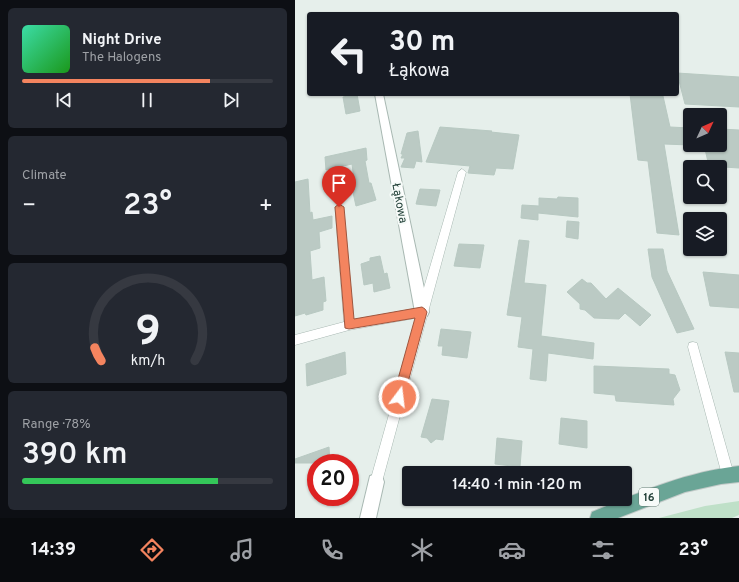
<!DOCTYPE html>
<meta charset="utf-8">
<style>
body{margin:0;font-family:Overpass,sans-serif;background:#242831;color:#f1f3f6;height:100vh;display:flex;flex-direction:column;font-size:15px;white-space:nowrap}
*{box-sizing:border-box;margin:0}
p{font-size:13px;color:#9ea1a6}
.icon{flex:none;width:22px;height:22px;fill:none;stroke:currentColor;stroke-width:2;stroke-linecap:round;stroke-linejoin:round}
.map{position:relative;flex:1;overflow:hidden}
.panel{display:flex;flex-direction:column;gap:8px;padding:8px;background:#0d0f14;width:295px}
.panel>*{flex:none}
.top-card{position:absolute;left:12px;top:12px;width:372px;height:84px;border-radius:4px;box-shadow:0 1px 3px #0004;background:#171b24;color:#f1f3f6;overflow:hidden}
.needle{width:26px;rotate:46deg}
.tools{position:absolute;left:388px;top:108px;display:grid;gap:8px}
.tools a{display:grid;place-items:center;width:44px;height:44px;border-radius:4px;background:#171b24;box-shadow:0 1px 3px #0004;font-size:20px}
.speed{position:absolute;left:12px;top:454px;display:flex;gap:8px;font-size:20px;font-weight:700;text-align:center}
.speed>*{display:grid;place-content:center;width:52px;height:52px;border-radius:50%;background:#171b24;box-shadow:0 1px 3px #0004;line-height:1}
.speed .limit{border:6px solid #d22;background:#fff;color:#111}
.pin{position:absolute;display:grid;place-items:center;width:34px;height:34px;color:#fff;margin:-41px -17px;border-radius:50% 50% 50% 0;rotate:-45deg;box-shadow:0 0 4px #0007}
.pin .icon{rotate:45deg}
.me{position:absolute;width:44px;margin:-22px;rotate:15deg;stroke-linejoin:round;filter:drop-shadow(0 0 3px #0008)}
.turn{display:flex;align-items:center;gap:14px;height:84px;padding:0 16px;font-size:18px}
.turn .icon{width:52px;height:52px;stroke-width:2.5}
.turn b{display:block;font-size:28px;line-height:34px}
.big{font-size:30px;font-weight:600;line-height:1.1}
.panel .card{flex:1;display:flex;flex-direction:column;justify-content:center;gap:6px;min-width:0;padding:0 14px;border-radius:6px;background:#242831}
.panel .dial{align-items:center;gap:0}
.dial svg{height:104px;overflow:visible;fill:none;stroke:#363941;stroke-width:7;stroke-linecap:round;text-anchor:middle}
.dial text{fill:#f1f3f6;stroke:none}
.song{display:flex;align-items:center;gap:12px}
.cover{width:48px;height:48px;border-radius:6px;background:linear-gradient(135deg,hsl(160 70% 55%),hsl(120 70% 35%))}
.played{height:4px;border-radius:2px;background:linear-gradient(90deg,#f4845f 75%,#363941 75%)}
.keys{display:flex;justify-content:space-around;direction:ltr}
.heat{display:flex;justify-content:space-between;align-items:center;font-size:22px;direction:ltr}
.charge{height:6px;border-radius:3px;background:linear-gradient(90deg,#34c759 78%,#363941 0)}
.trip{position:absolute;left:107px;top:466px;width:230px;height:40px;border-radius:4px;background:#171b24;box-shadow:0 1px 3px #0004;font-weight:600;line-height:40px;text-align:center}
.tabs{display:flex;height:64px;justify-content:space-around;align-items:center;background:#090b0e;color:#9ea1a6}
.tabs .icon{width:28px;height:28px}
.tabs .on{color:#f4845f}
.tabs b{font-size:18px;color:#f1f3f6}
main{display:flex;flex:1;min-height:0}
.map>svg:first-child{display:block}
.green{fill:#bfe0c8}
.building{fill:#bbcac4;stroke:#b8c9c2}
.lines{fill:none;stroke-linecap:round;stroke-linejoin:round}
.lane-casing{stroke:#a8b8b2;stroke-width:1}
.street-casing{stroke:#a8b8b2;stroke-width:2}
.primary-casing{stroke:#c2cac8;stroke-width:2}
.lane{fill:#fff;fill-rule:evenodd}
.street{fill:#fff;fill-rule:evenodd}
.primary{fill:#6aa596;fill-rule:evenodd}
.route{fill:#f4845f;stroke:#9f563e}
.labels{text-anchor:middle;stroke-width:4;stroke-linejoin:round;paint-order:stroke}
.shield{fill:#f7fbf9;stroke:#637a73;stroke-width:1}
.shield-label{font-size:11px;font-weight:bold;fill:#24423a}
.street-label{font-size:12px;fill:#24423a;stroke:#f7fbf9}
</style>
<main>
<section class="panel">
<div class="card">
<div class="song"><i class="cover"></i><div><b>Night Drive</b><p>The Halogens</p></div></div>
<div class="played"></div>
<div class="keys"><svg class="icon" aria-label="previous" viewBox="0 0 24 24"><path d="M18 5L8 12l10 7zM5 5v14"/></svg><svg class="icon" aria-label="pause" viewBox="0 0 24 24"><path d="M8 5v14M16 5v14"/></svg><svg class="icon" aria-label="next" viewBox="0 0 24 24"><path d="M6 5l10 7-10 7zM19 5v14"/></svg></div>
</div>
<div class="card"><p>Climate</p>
<div class="heat"><a>−</a><b class="big">23°</b><a>+</a></div>
</div>
<div class="card dial"><svg viewBox="0 0 100 80">
<path d="M14 69A42 42 0 1 1 86 69"/>
<path d="M14 69A42 42 0 0 1 9 59" stroke="#f4845f"/>
<text x="50" y="56" font-size="32" font-weight="700">9</text>
<text x="50" y="72" font-size="11">km/h</text>
</svg></div>
<div class="card"><p>Range · 78%</p><b class="big">390 km</b><div class="charge"></div></div>
</section>
<div class="map">
<svg width="444" height="518" viewBox="0 0 444 518">
<rect width="100%" height="100%" fill="#e6efeb"/>
<polygon class="green" points="444,501 444,515 437,518 364,518 410,506"/>
<g class="building">
<polygon points="382,73 444,77 444,107 390,104"/>
<polygon points="62,94 65,111 51,114 48,97"/>
<polygon points="335,94 355,94 356,96 368,96 375,127 395,128 395,145 369,144 384,235 362,233 353,161 343,160"/>
<polygon points="145,127 197,131 196,132 224,135 218,169 201,168 199,175 173,173 175,166 131,162"/>
<polygon points="425,129 444,130 444,168 414,166 409,145 425,145"/>
<polygon points="123,131 127,162 121,161 119,168 106,167 110,158 106,158 108,154 106,154 112,133"/>
<polygon points="71,148 72,160 70,161 74,183 76,183 81,200 61,206 57,188 60,187 57,164 31,170 30,157"/>
<polygon points="13,179 15,213 17,212 18,220 37,216 37,228 24,232 25,248 15,251 17,280 29,277 31,301 28,302 28,310 11,315 10,313 0,316 0,182"/>
<polygon points="125,189 145,190 141,206 121,204"/>
<polygon points="263,197 283,198 283,217 243,213 243,220 226,218 227,205 244,206 244,198 262,199"/>
<polygon points="272,221 284,222 283,239 271,237"/>
<polygon points="224,240 234,241 229,283 251,285 246,336 299,343 298,359 253,353 251,381 235,379 238,349 223,347 227,317 212,315"/>
<polygon points="164,244 189,245 185,268 159,266"/>
<polygon points="353,249 368,249 372,271 399,329 382,333 357,277"/>
<polygon points="85,256 89,274 92,273 95,288 79,292 78,283 69,285 66,264 75,261 75,258"/>
<polygon points="408,272 444,275 444,308 415,306"/>
<polygon points="287,279 292,283 296,283 311,299 323,288 356,315 345,326 330,313 324,319 299,318 290,310 285,309 285,304 272,292"/>
<polygon points="146,329 176,332 172,358 147,355 148,346 143,346"/>
<polygon points="50,352 51,374 12,386 11,364"/>
<polygon points="430,352 444,353 444,392 439,392"/>
<polygon points="299,366 374,369 374,374 380,375 385,390 378,399 379,405 321,401 320,395 299,393"/>
<polygon points="137,399 154,401 148,440 141,439 136,443 132,438 126,437"/>
<polygon points="266,418 292,421 292,448 264,444"/>
<polygon points="202,438 227,441 225,467 200,464"/>
<polygon points="34,447 35,463 0,463 0,459"/>
</g>
<g class="lines">
<g class="lane-casing">
<g id="lane">
<polygon points="167,169 171,172 87,482 85,486 81,488 77,486 75,482 121,318 54,330 0,345 0,335 49,322 40,207 44,204 48,207 58,320 123,308 163,172"/>
<polygon points="398,342 402,343 403,347 439,475 437,479 433,481 429,479 427,475 393,347 394,343"/>
</g>
</g>
<g class="street-casing">
<g id="street">
<polygon points="80,94 88,94 134,312 132,316 127,318 122,316 120,312"/>
<polygon points="81,474 87,476 89,482 81,518 65,518 75,476"/>
</g>
</g>
<g class="primary-casing">
<path id="primary" d="M444 466V482L426 484 390 492 323 518H295L297 512C345 492 391 472 444 466Z"/>
</g>
<use href="#lane" class="lane"/>
<use href="#street" class="street"/>
<use href="#primary" class="primary"/>
</g>
<polygon class="route" points="44,204 49,207 59,319 127,307 130,309 132,312 109,397 108,401 104,402 100,401 98,397 120,318 54,329 50,328 40,207"/>
<g class="labels">
<rect class="shield" x="344" y="488" width="20" height="18" rx="3"/>
<g class="shield-label">
<text x="354" y="501">16</text>
</g>
<g class="street-label">
<text transform="translate(105 203) rotate(79)" y="4">Łąkowa</text>
</g>
</g>
</svg>
<div class="tools">
<a><svg class="needle" viewBox="-14 -14 28 28"><path d="M0-13l5 13h-10z" fill="#e53935"/><path d="M0 13l5-13h-10z" fill="#9ea1a6"/></svg></a>
<a><svg class="icon" aria-label="search" viewBox="0 0 24 24"><circle cx="10" cy="10" r="6"/><path d="M15 15l6 6"/></svg></a>
<a><svg class="icon" aria-label="layers" viewBox="0 0 24 24"><path d="M12 4l9 5-9 5-9-5zM3 14l9 5 9-5"/></svg></a>
</div>
<div class="speed"><div class="limit">20</div></div>
<div class="pin" style="left:44px;top:207px;background:#d93025"><svg class="icon" aria-label="arrive" viewBox="0 0 24 24"><path d="M6 21V4h12l-3 4 3 4H6"/></svg></div>
<svg class="me" style="left:104px;top:397px" viewBox="-20 -20 40 40"><circle r="17" fill="#f4845f" stroke="#fff" stroke-width="3"/><path d="M0-11L8 9 0 5-8 9z" fill="#fff"/></svg>
<div class="trip">14:40 · 1 min · 120 m</div>
<div class="top-card">
<div class="turn"><svg class="icon" aria-label="left" viewBox="0 0 24 24"><path d="M17 20v-9H6M10 6l-5 5 5 5"/></svg><div><b>30 m</b>Łąkowa</div></div>
</div>
</div>
</main>
<nav class="tabs">
<b>14:39</b>
<svg class="icon on" aria-label="directions" viewBox="0 0 24 24"><path d="M12 3l9 9-9 9-9-9zM9 14v-3h6M13 9l2 2-2 2"/></svg>
<svg class="icon" aria-label="music" viewBox="0 0 24 24"><path d="M9 18V5l10-2v13"/><circle cx="6" cy="18" r="3"/><circle cx="16" cy="16" r="3"/></svg>
<svg class="icon" aria-label="phone" viewBox="0 0 24 24"><path d="M5 4h4l2 5-3 2q2 4 5 5l2-3 5 2v4C11 20 4 13 5 4z"/></svg>
<svg class="icon" aria-label="climate" viewBox="0 0 24 24"><path d="M12 3v18M4 7l16 10M4 17L20 7"/></svg>
<svg class="icon" aria-label="car" viewBox="0 0 24 24"><path d="M5 17H2v-5l4-1 3-4h7l3 4 3 1v5h-3M9 17h6M6 11h13"/><circle cx="7" cy="17" r="2"/><circle cx="17" cy="17" r="2"/></svg>
<svg class="icon" aria-label="filters" viewBox="0 0 24 24"><path d="M4 7h16M4 17h16"/><circle cx="9" cy="7" r="2"/><circle cx="15" cy="17" r="2"/></svg>
<b>23°</b>
</nav>
